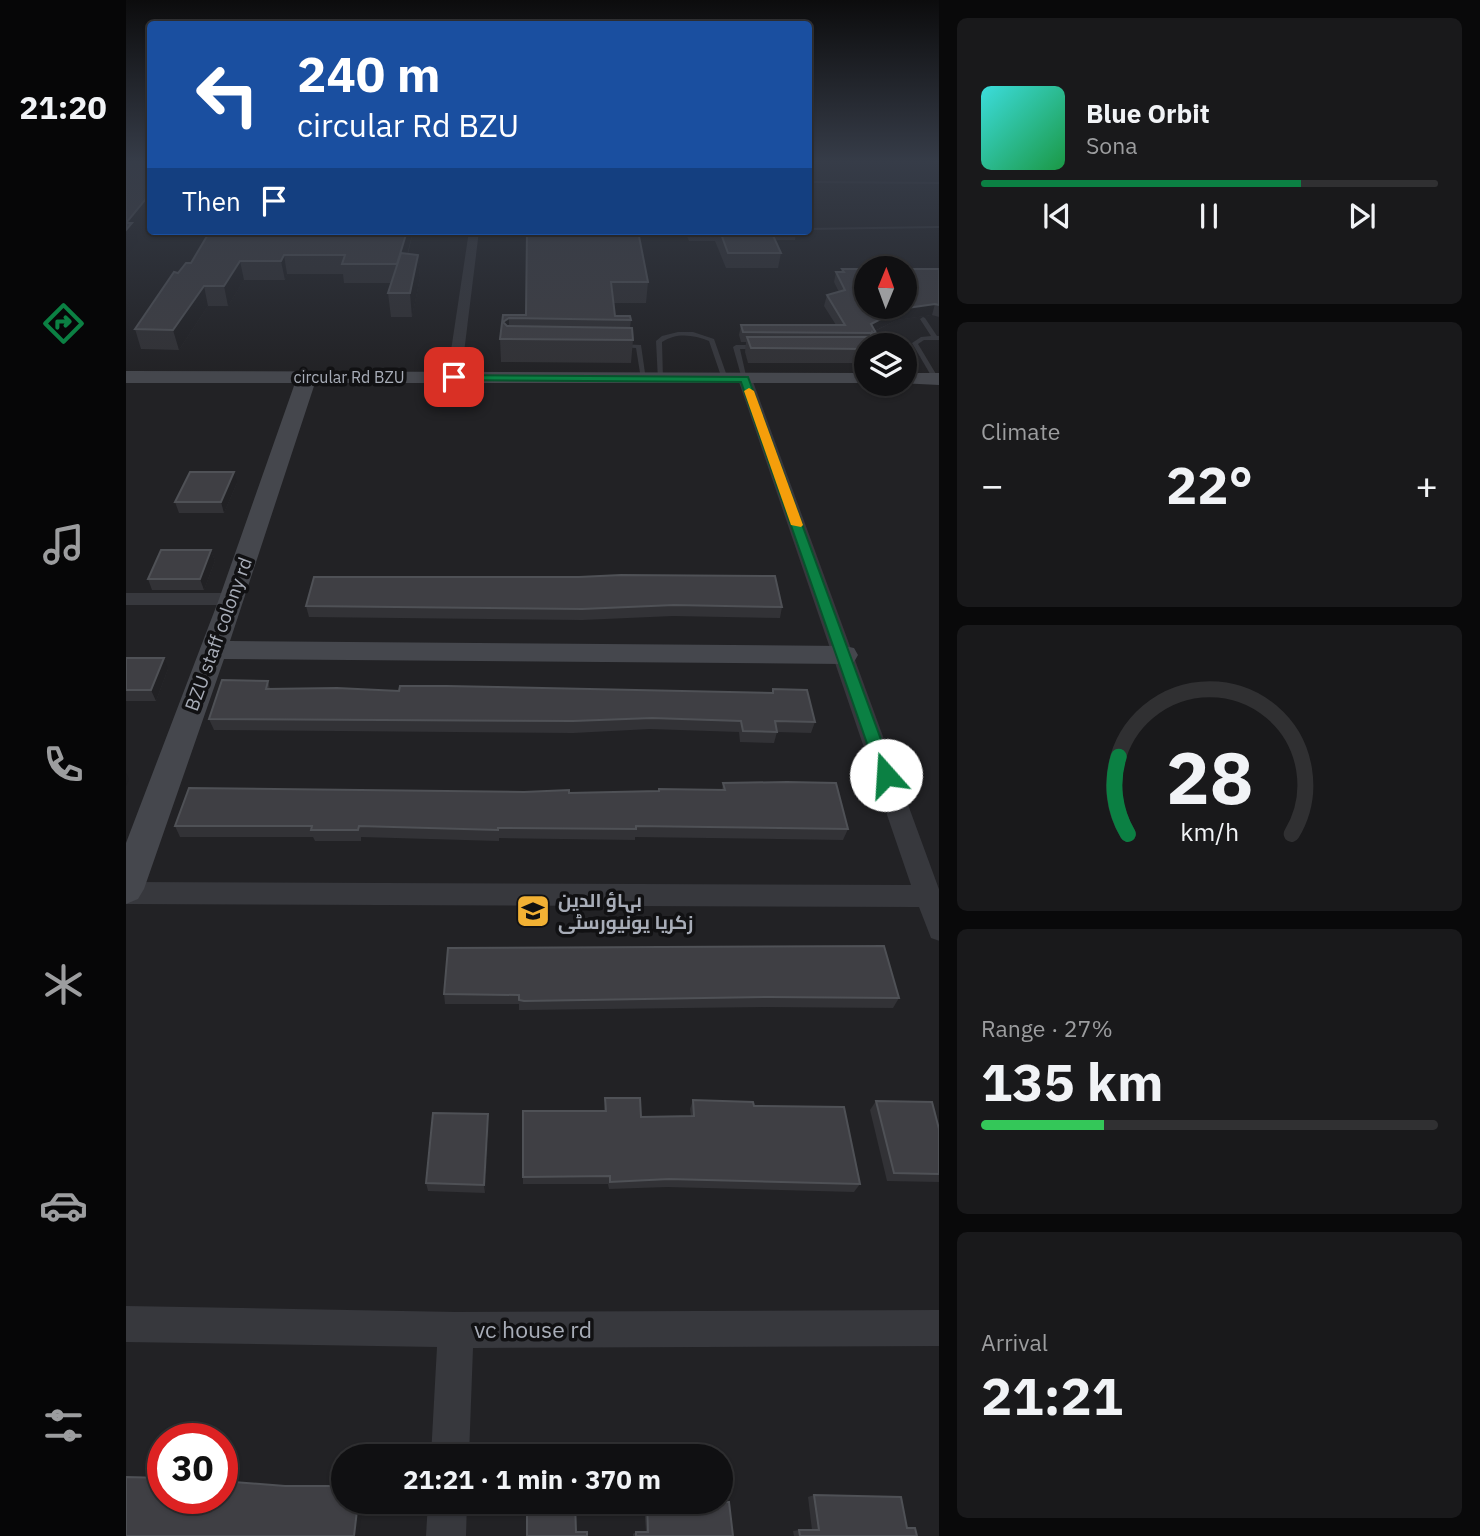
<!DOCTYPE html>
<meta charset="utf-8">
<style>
body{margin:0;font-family:"IBM Plex Sans",Cairo,sans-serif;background:#19191b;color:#f1f3f6;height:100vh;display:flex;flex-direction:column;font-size:26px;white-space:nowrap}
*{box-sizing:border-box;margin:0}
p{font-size:23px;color:#9c9d9f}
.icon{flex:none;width:38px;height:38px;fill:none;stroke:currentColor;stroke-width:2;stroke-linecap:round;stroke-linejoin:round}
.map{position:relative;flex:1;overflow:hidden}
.panel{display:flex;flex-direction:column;gap:18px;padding:18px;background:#09090a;width:541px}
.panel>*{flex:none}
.guide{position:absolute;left:21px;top:21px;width:665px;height:214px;border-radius:7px;box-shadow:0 2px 5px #0004,0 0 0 2px #303032;background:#1a4fa0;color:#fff;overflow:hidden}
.needle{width:46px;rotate:1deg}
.buttons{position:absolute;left:728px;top:256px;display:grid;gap:14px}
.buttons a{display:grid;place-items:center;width:63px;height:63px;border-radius:50%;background:#101012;box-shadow:0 2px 5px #0004,0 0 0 2px #303032;font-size:35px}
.speed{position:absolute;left:21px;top:1423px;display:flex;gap:14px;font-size:35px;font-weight:700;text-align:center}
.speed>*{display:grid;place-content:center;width:91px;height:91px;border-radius:50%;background:#101012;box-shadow:0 2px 5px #0004,0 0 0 2px #303032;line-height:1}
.speed .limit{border:10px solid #d22;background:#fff;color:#111}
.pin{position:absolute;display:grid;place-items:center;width:60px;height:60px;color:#fff;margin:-30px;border-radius:14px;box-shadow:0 4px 10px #0006}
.me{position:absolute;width:77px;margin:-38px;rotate:341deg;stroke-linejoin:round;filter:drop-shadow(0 0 5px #0008)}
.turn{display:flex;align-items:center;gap:24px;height:147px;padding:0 35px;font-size:32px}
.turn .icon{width:91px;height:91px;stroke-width:2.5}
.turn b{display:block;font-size:49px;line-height:60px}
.then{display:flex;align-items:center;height:66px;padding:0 35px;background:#0003;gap:14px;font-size:26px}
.big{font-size:52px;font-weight:800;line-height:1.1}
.panel .card{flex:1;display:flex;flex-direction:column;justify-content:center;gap:10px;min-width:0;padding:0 24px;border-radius:10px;background:#19191b}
.panel .dial{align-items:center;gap:0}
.dial svg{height:182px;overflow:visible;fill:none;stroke:#303032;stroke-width:7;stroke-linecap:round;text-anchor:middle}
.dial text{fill:#f1f3f6;stroke:none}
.song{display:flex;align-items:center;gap:21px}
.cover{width:84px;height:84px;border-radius:10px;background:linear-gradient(135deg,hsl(180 70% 55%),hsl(140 70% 35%))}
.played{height:7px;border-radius:4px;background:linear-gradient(90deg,#0b8043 70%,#303032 70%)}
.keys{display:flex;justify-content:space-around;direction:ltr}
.heat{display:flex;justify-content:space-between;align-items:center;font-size:38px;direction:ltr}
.charge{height:10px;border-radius:5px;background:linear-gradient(90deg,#34c759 27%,#303032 0)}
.trip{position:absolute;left:205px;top:1444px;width:402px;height:70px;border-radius:35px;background:#101012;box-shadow:0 2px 5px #0004,0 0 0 2px #303032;font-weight:800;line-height:70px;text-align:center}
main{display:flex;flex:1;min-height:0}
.dock{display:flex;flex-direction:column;width:126px;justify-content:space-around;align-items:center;background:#060607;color:#9c9d9f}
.dock .icon{width:49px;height:49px}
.dock .active{color:#0b8043}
.dock b{font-size:32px;color:#f1f3f6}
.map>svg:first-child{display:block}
.built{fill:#222225;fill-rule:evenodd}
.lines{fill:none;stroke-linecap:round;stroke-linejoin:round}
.lane{fill:#37383d;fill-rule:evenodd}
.street{fill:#37383d;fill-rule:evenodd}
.secondary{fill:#45474d;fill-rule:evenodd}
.wall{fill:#323236}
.shaded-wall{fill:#212124}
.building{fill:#3f3f44;stroke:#4f5156;stroke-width:2}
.route{fill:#0b8043;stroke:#07532c;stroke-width:2}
.slow{fill:#f59e0b}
.labels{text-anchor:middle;stroke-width:7;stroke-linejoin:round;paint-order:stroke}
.far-street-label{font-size:16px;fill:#a8adb8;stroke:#111113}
.street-label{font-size:19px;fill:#a8adb8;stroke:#111113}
.poi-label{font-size:19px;font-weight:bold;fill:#a8adb8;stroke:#111113;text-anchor:start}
.near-street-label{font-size:23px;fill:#a8adb8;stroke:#111113}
</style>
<main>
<nav class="dock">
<b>21:20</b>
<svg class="icon active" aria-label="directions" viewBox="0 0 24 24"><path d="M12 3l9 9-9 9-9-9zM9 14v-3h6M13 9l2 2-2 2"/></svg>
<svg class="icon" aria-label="music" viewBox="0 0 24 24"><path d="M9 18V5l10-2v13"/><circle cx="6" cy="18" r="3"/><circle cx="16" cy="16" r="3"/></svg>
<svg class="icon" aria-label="phone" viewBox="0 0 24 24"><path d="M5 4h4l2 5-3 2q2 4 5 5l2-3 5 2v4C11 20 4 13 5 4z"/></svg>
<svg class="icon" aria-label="climate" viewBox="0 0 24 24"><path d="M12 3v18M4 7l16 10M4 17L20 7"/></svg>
<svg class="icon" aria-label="car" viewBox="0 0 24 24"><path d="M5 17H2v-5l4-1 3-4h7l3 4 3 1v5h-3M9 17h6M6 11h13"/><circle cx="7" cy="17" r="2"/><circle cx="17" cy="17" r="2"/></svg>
<svg class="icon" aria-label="filters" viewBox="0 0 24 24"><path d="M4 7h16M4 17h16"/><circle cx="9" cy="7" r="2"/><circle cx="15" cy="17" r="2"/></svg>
</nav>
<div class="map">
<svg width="814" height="1536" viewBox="0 0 814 1536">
<rect width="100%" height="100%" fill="#161618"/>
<path class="built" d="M0 160H24V231H682L683 160H813V1536H0ZM740 268H779V306H740ZM740 345H779V383H740ZM37 1438H96V1498H37ZM217 1456H595V1502H217Z"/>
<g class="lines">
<g class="lane">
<polygon points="682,181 814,182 814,184 682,183"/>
<polygon points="814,226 814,228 682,230 682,228"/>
<polygon points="797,317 799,318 811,336 814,336 814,340 798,340 792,344 813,379 810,381 807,379 786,343 795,337 805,336 794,319"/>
<path d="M552 332H567L588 339 602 379 601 380 596 379 583 341C568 335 551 332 536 342L537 379 532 380 530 341 536 336Z"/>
<polygon points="493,344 515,345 520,380 515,379 510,348 491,347 491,345"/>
<polygon points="610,345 633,345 636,347 633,349 614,349 621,380 616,379 607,347"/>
</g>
<g class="street">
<polygon points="343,231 353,231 335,377 328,381 321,377"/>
<polygon points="619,375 626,379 814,892 814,941 805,938 793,907 0,904 0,882 785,885 612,379"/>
<polygon points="0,593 106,593 115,599 106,605 0,605"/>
<polygon points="0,1306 330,1312 814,1310 814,1346 347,1348 343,1456 305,1456 311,1347 0,1342"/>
<polygon points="302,1502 341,1502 340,1536 300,1536"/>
</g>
<g class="secondary">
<polygon points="0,371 740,373 740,383 746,383 189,383 104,641 718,646 728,648 732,655 728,662 718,664 98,659 18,889 12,899 0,904 0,843 93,599 169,383 0,383"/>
<polygon points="779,373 814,373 814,385 773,383 779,383"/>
</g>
</g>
<g class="wall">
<polygon points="84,231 287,231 282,254 292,255 294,278 286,317 265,317 262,293 265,283 218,283 217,274 161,274 159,280 118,280 102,306 82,306 53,350 15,349 9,329 65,263"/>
<polygon points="401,231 522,282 520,303 488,303 489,316 505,320 504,328 507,340 505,363 375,362 374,339 377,315 400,315"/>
<polygon points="559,231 670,231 669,240 649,240 655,253 652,268 600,268 589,241 563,241"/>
<polygon points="716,269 813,269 813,317 806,315 771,320 749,331 750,333 749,337 740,345 740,363 622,363 619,352 620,342 615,342 613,335 615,325 710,325 698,306 701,295 713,292 708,282 710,272 715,272"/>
<polygon points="111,483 98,513 53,513 49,502"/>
<polygon points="85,550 89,561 78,590 26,590 22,579"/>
<polygon points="188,577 656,607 654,618 547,616 456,620 183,617 180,606"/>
<polygon points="0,658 42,669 30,701 0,701"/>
<polygon points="142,681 144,689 273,691 646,693 647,689 689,722 685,733 651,732 648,743 614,742 613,732 524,729 447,733 88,730 83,719"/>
<polygon points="597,783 722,829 717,840 509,837 509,840 373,838 373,841 235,837 235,841 189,841 187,837 54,837 49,826 443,793 596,790"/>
<polygon points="318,994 773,998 767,1008 639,1007 398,1010 393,1010 393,1004 319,1004"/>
<polygon points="479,1098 515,1117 565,1116 564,1109 567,1100 628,1106 734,1184 728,1192 541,1187 483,1189 482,1184 397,1184 397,1111 478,1111"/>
<polygon points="750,1101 813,1129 813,1182 761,1181 744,1110"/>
<polygon points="363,1123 359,1193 302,1191 300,1183"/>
<polygon points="688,1495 781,1528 791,1536 668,1536 667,1531 673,1530 686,1530 682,1497"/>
<polygon points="520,1502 607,1536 507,1536 507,1534 510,1532 520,1532 518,1503"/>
</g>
<g class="shaded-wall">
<polygon points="24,186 24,218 10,236 12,241 0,256 0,223"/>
<polygon points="281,231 287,231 274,283 272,264"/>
<polygon points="158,255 161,274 159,280 155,261"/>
<polygon points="292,255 294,278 286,317 284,293"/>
<polygon points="114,261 118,280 102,306 98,286"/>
<polygon points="78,286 82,306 53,350 47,330"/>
<polygon points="809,304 806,315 771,320 744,333 745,324 774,309"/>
<polygon points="383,318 383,339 377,322"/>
<polygon points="108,472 111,483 98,513 95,502"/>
<polygon points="85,550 89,561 78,590 74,579"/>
<polygon points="38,658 42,669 30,701 25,690"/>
<polygon points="0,773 3,779 0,786"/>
<polygon points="362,1114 363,1123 359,1193 358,1185"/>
<polygon points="232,1502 237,1502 233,1536 228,1536"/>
</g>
<g class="building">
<polygon points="0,160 24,160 24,186 22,189 24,189 24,194 0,223 6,223 0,230"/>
<polygon points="84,231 281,231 271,264 216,264 219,255 158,255 155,261 114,261 98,286 78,286 47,330 9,329 48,272 52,273 60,263 65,263"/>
<polygon points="401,231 512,231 522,282 485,282 489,316 504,316 505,320 383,318 377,322 381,326 506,328 507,340 374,339 377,315 400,315"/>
<polygon points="594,231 645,231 655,253 602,253"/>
<polygon points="275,253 292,255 284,293 262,293"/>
<polygon points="716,269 740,269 740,306 779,306 779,269 813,269 813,305 809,304 774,309 745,324 750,333 617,332 615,325 719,325 701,295 719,290 710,272 718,272"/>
<polygon points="746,332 753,345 740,345 740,349 625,348 621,337 744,337"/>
<polygon points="64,472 108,472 95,502 49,502"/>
<polygon points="35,550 85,550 74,579 22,579"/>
<polygon points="495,575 649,576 656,607 548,605 456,609 180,606 188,577 453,577"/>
<polygon points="0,658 38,658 25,690 0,690"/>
<polygon points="96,680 142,681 140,689 211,688 273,691 274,686 321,686 647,693 647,689 681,690 689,722 649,721 651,732 617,731 615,721 526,718 447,721 83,719"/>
<polygon points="661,782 710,783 722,829 510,826 510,829 372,828 372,830 233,826 232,830 185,830 186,826 49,826 63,788 398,792 443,790 443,793 533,791 533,789 599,790 597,783"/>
<polygon points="758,946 773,998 643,997 398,1001 393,1000 393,995 318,994 322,948"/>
<polygon points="479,1098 514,1098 515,1117 568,1116 567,1100 627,1102 628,1106 718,1107 734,1184 543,1179 484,1182 484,1176 397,1177 397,1111 480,1111"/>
<polygon points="750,1101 806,1102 813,1129 813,1174 768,1173"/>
<polygon points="307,1113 362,1114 358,1185 300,1183"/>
<polygon points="0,1477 37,1478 37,1498 96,1498 96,1481 159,1486 217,1486 217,1502 232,1502 228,1536 0,1536"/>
<polygon points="688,1495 775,1497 781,1528 789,1528 791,1536 674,1536 673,1530 693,1530"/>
<polygon points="401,1502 449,1502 450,1532 461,1532 461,1536 401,1536"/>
<polygon points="521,1502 603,1502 607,1536 510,1536 510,1532 522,1532"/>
</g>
<linearGradient id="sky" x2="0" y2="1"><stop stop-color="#0c0c0d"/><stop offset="0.43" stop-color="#363c48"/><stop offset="1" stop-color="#363c48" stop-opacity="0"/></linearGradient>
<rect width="814" height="375" fill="url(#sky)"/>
<polygon class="route" points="324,375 622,377 768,775 765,779 754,779 752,775 615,382 328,380 323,377"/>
<polygon class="slow" points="623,388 628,391 677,525 675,527 665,525 618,391"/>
<defs>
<g id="university-square" transform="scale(1.75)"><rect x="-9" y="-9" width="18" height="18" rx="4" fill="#f2b134" stroke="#111113"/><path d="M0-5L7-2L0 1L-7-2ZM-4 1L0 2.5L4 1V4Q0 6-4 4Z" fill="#111"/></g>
</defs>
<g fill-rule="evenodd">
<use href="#university-square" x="407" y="911"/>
</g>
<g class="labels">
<g class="far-street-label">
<text x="223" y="383">circular Rd BZU</text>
</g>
<g class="street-label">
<text transform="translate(92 634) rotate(-70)" y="7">BZU staff colony rd</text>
</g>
<g class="poi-label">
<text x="432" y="907">بہاؤ الدین<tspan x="432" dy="22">زکریا یونیورسٹی</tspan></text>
</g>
<g class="near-street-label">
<text x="407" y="1338">vc house rd</text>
</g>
</g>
</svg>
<div class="buttons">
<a><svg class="needle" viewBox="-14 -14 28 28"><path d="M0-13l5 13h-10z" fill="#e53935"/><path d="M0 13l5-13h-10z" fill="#9c9d9f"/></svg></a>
<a><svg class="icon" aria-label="layers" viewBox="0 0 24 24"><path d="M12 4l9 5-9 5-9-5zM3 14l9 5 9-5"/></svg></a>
</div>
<div class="speed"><div class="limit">30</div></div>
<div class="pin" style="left:328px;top:377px;background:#d93025"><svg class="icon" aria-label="arrive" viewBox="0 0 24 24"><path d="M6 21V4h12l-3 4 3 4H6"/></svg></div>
<svg class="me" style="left:760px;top:775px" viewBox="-20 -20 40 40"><circle r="19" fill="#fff"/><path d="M0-13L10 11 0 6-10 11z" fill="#0b8043"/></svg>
<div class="trip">21:21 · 1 min · 370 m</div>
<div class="guide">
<div class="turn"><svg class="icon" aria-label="left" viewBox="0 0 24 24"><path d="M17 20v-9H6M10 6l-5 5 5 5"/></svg><div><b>240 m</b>circular Rd BZU</div></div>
<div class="then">Then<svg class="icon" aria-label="arrive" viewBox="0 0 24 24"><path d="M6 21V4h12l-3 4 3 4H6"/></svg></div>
</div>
</div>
<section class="panel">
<div class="card">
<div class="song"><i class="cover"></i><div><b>Blue Orbit</b><p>Sona</p></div></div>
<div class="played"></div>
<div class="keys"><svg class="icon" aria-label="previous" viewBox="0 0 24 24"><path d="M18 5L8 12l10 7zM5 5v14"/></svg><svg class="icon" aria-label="pause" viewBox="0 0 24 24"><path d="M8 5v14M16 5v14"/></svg><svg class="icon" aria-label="next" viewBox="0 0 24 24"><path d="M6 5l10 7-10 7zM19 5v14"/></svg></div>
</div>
<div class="card"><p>Climate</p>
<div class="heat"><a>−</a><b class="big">22°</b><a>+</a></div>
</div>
<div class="card dial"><svg viewBox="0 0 100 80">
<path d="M14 69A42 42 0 1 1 86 69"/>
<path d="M14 69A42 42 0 0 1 10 35" stroke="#0b8043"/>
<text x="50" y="56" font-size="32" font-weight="700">28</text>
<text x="50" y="72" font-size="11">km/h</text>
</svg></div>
<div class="card"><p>Range · 27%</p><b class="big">135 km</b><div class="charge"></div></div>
<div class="card"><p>Arrival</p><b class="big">21:21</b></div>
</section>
</main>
